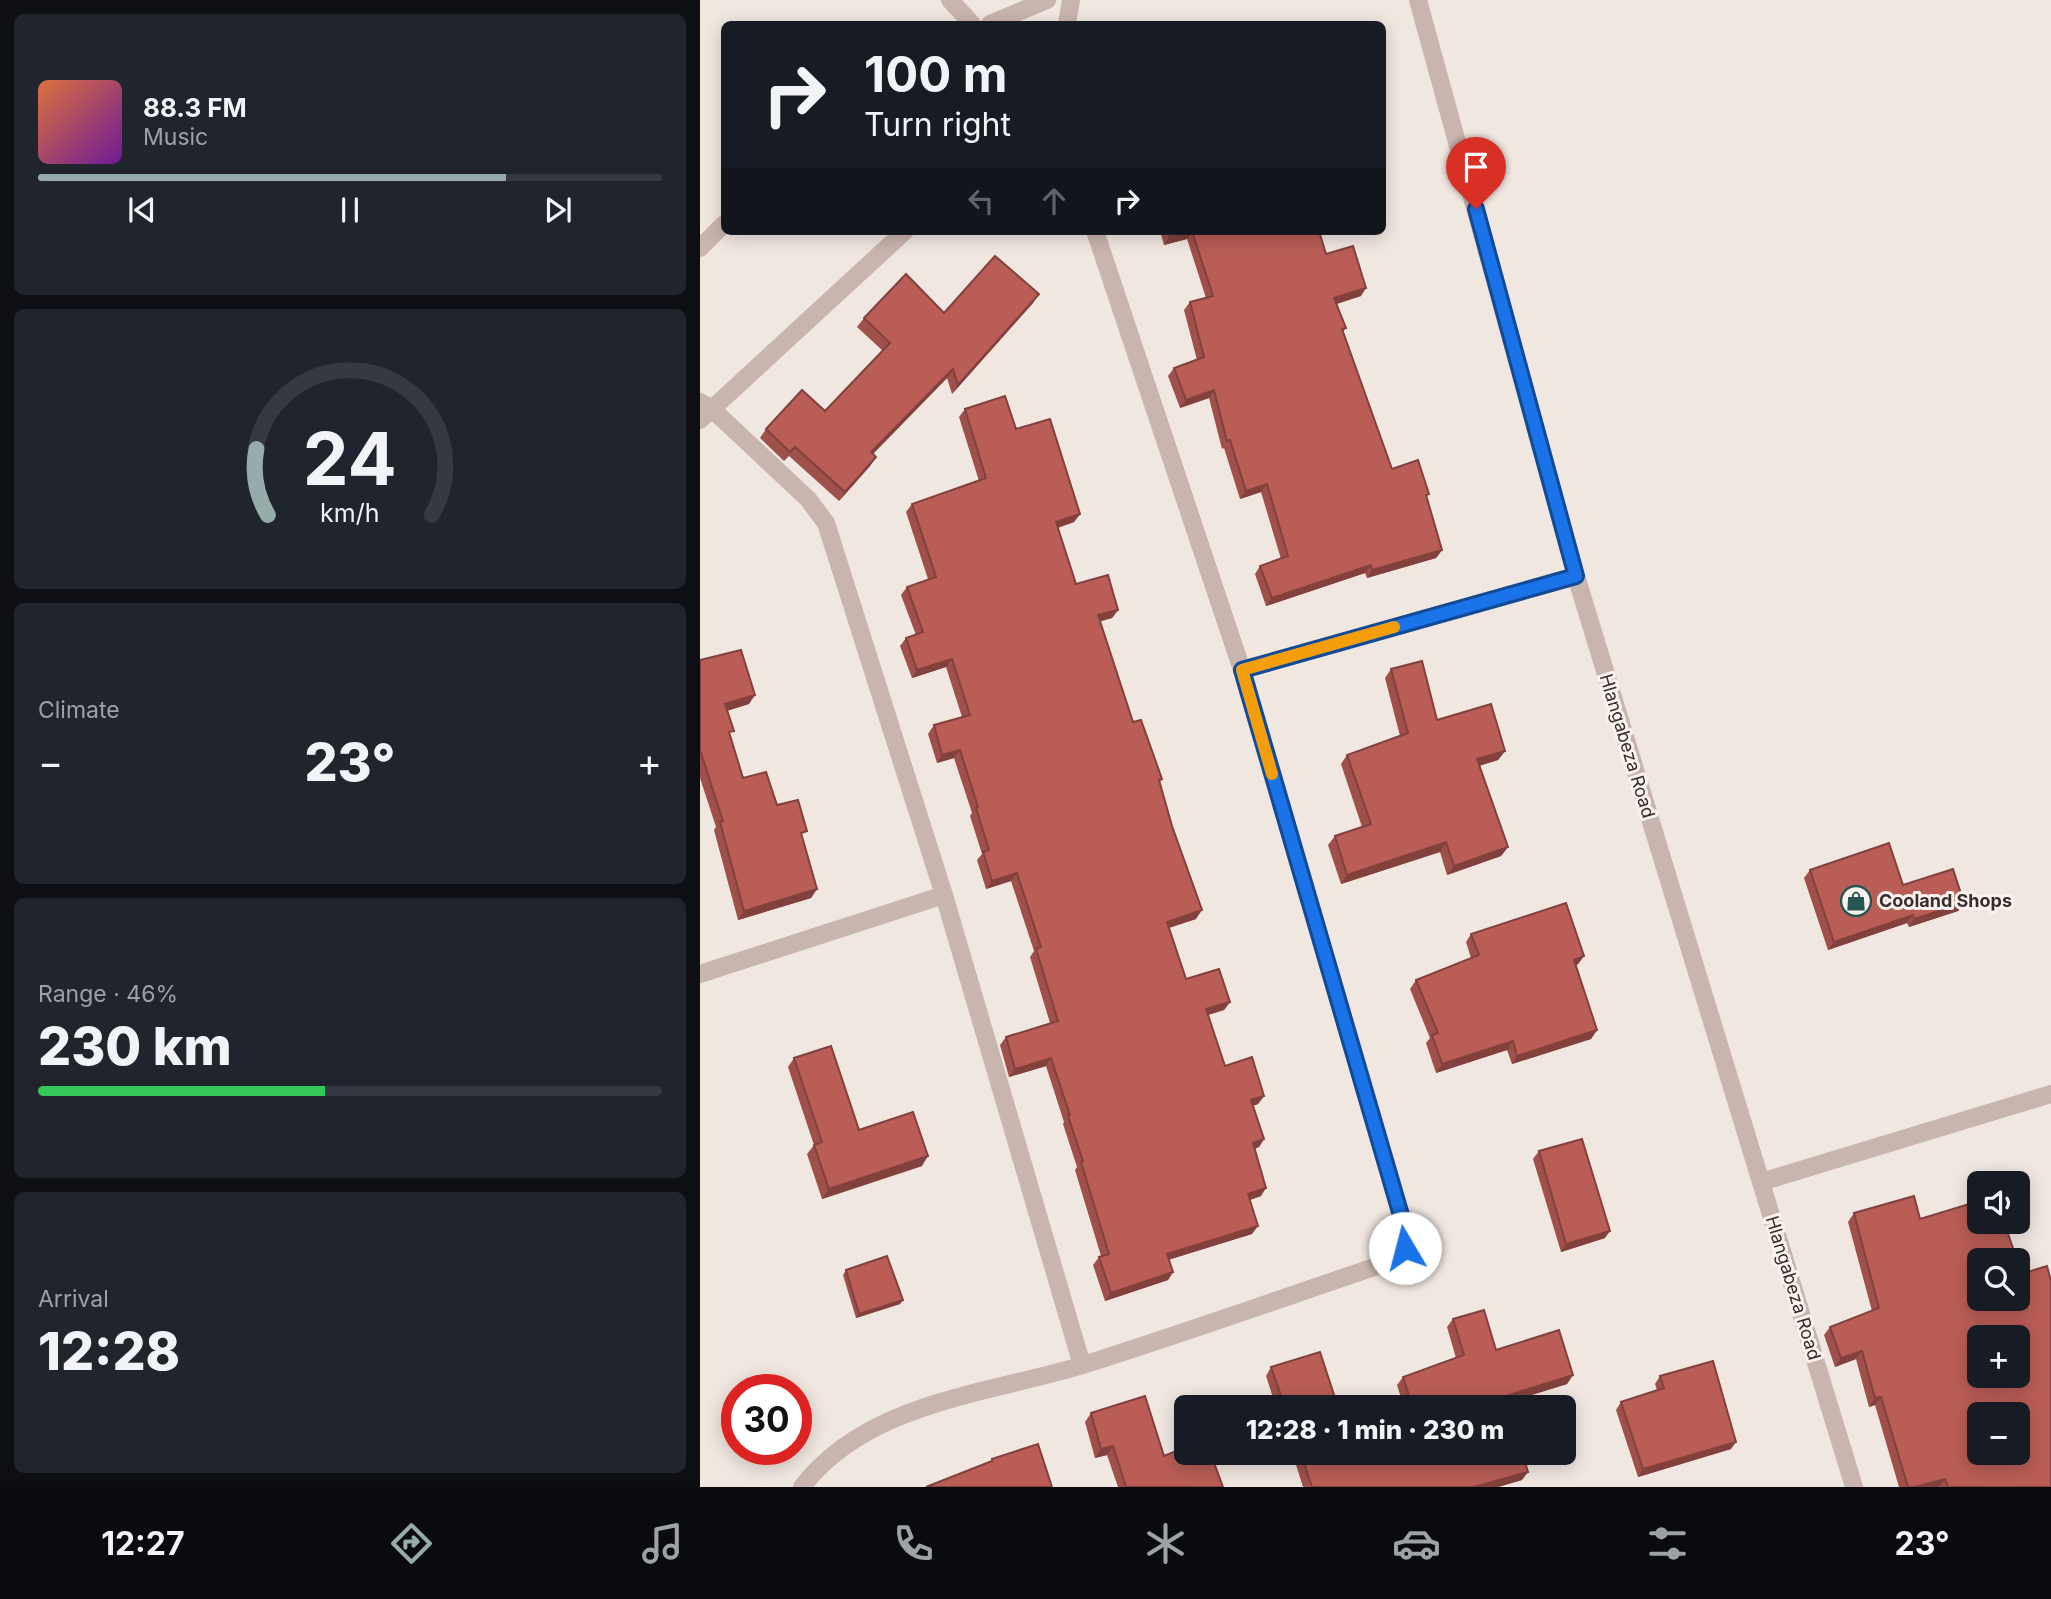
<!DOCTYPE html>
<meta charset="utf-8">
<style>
body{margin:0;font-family:Inter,sans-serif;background:#20242c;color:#f1f3f6;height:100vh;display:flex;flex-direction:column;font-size:26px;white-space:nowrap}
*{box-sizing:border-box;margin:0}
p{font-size:23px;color:#9ea1a6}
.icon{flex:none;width:38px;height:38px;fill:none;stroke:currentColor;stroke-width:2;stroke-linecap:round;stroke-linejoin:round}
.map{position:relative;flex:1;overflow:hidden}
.details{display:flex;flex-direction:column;gap:14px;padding:14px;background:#0d0f14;width:700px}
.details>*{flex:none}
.top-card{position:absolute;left:21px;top:21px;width:665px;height:214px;border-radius:10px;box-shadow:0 4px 18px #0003;background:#171b24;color:#f1f3f6;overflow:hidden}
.tools{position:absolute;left:1267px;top:1171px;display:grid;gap:14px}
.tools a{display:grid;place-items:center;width:63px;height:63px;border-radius:10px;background:#171b24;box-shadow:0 4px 18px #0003;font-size:35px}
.speed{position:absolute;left:21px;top:1374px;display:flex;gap:14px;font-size:35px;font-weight:700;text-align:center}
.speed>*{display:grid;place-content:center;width:91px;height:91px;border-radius:50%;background:#171b24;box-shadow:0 4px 18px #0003;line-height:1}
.speed .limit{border:10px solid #d22;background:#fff;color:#111}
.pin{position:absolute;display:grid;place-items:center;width:60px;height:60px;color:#fff;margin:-72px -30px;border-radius:50% 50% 50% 0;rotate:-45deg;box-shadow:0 0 7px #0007}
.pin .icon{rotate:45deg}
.me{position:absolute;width:77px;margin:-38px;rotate:352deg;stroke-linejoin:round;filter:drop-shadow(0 0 5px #0008)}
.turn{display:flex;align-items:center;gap:24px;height:147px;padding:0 28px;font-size:32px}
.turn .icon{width:91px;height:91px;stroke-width:2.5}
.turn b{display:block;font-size:49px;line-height:60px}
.lanes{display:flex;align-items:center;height:66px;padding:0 28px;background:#0003;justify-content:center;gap:35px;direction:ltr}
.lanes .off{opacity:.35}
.big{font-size:52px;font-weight:800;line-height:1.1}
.details .widget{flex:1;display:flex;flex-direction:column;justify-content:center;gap:10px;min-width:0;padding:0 24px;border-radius:10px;background:#20242c}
.details .dial{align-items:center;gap:0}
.dial svg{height:182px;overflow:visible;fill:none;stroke:#363941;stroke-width:7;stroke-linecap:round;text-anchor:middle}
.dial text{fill:#f1f3f6;stroke:none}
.song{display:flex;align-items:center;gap:21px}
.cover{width:84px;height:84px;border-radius:10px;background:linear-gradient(135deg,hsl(20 70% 55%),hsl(280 70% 35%))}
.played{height:7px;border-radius:4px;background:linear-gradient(90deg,#95acab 75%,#363941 75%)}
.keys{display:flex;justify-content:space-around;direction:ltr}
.heat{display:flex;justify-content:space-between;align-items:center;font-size:38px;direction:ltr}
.charge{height:10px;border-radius:5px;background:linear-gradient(90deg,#34c759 46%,#363941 0)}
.trip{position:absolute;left:474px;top:1395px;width:402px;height:70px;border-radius:10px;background:#171b24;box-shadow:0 4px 18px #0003;font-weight:800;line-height:70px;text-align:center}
.menu{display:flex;height:112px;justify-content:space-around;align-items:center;background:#090b0e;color:#9ea1a6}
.menu .icon{width:49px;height:49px}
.menu .on{color:#95acab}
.menu b{font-size:32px;color:#f1f3f6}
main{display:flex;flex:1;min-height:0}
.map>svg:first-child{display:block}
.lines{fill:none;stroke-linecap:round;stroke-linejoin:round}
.minor{stroke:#c8b5ae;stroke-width:18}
.tertiary{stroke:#c8b5ae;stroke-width:18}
.wall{fill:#a0504b}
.shaded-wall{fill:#82413d}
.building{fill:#ba5d57;stroke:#82413d;stroke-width:2;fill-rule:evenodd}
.route-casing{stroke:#114b97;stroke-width:18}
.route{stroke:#1a73e8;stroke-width:12}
.slow{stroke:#f59e0b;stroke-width:12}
.labels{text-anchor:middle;stroke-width:6;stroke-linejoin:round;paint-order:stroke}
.street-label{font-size:18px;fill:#382d2c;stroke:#f9f2ee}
.poi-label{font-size:18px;font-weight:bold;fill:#382d2c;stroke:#f9f2ee;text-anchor:start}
</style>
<main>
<section class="details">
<div class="widget">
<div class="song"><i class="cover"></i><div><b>88.3 FM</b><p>Music</p></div></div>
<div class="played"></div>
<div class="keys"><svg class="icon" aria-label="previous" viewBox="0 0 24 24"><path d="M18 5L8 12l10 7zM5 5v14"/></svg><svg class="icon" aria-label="pause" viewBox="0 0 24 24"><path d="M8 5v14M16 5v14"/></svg><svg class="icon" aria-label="next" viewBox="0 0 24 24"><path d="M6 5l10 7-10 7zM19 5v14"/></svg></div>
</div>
<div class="widget dial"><svg viewBox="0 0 100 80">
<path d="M14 69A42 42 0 1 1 86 69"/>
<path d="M14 69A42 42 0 0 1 9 40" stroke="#95acab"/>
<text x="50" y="56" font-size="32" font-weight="700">24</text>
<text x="50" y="72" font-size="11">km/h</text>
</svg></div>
<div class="widget"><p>Climate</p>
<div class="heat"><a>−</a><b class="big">23°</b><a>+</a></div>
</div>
<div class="widget"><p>Range · 46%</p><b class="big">230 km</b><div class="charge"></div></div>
<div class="widget"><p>Arrival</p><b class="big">12:28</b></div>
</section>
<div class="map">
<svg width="1351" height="1487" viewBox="0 0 1351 1487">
<rect width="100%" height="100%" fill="#f1e7e1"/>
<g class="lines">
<g class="minor">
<polyline points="250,0 272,24"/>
<polyline points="718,0 876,576 1154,1487"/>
<polyline points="367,24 371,0"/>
<polyline points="0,402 12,409 108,499 126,523 244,895 382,1365"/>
<polyline points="0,420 205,231"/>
<polyline points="542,670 876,576"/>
<polyline points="0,974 244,895"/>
<polyline points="1061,1182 1351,1094"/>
<path d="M102 1487C167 1402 288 1394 383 1365 488 1332 591 1295 695 1260L705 1248 707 1235 542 670 395 231"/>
</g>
<g class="tertiary">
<polyline points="290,24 347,0"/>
<polyline points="0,248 24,224"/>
</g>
</g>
<g class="wall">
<polygon points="460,231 619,231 626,254 661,296 637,304 646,328 643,332 692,469 727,497 742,550 736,558 667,578 665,573 566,606 555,574 560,566 581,559 561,492 540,499 524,448 522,449 509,398 480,408 468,376 474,368 497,360 484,310 490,302 506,298 487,239 464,245"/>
<polygon points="333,303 252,394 247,378 173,454 176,457 170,466 139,501 89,456 84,461 60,438 66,429 125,411 183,351 157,327 164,318 244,313"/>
<polygon points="265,409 316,429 380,514 374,522 358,528 376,584 418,610 412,618 400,621 433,722 462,779 460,782 496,919 469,928 486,979 530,1002 524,1010 508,1015 525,1066 564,1096 558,1104 553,1106 564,1139 559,1147 554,1149 561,1196 550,1200 552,1234 469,1259 473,1272 468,1280 405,1301 393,1265 399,1257 401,1256 375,1170 377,1167 363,1124 364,1122 346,1066 309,1077 300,1045 306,1037 350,1023 330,957 334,951 311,881 286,889 277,860 282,854 270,816 272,813 254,758 237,763 228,734 234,725 262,717 246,667 212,678 200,646 206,638 216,635 201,595 207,587 228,579 206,512 212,504 279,481 259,417"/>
<polygon points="0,660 49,704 27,711 30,736 43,778 77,805 102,838 117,889 111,898 38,920 14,830 16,827 0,778"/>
<polygon points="691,669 737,720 805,751 798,760 779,766 808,847 801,856 747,875 740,852 641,884 628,845 635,836 662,827 641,764 647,755 700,736 685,678"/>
<polygon points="1110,870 1203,885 1264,903 1258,911 1209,927 1207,923 1128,950 1104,878"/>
<polygon points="771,934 884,956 878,964 876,965 897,1030 891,1039 812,1064 807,1050 736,1073 726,1043 730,1038 710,989 716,980 771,958 766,942"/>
<polygon points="94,1058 159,1130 222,1166 122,1199 107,1154 114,1145 88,1067"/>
<polygon points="839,1151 905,1238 861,1252 833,1159"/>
<polygon points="1154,1213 1220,1219 1351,1487 1199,1487 1175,1405 1169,1407 1156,1359 1135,1367 1124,1335 1130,1327 1172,1311 1148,1222"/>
<polygon points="146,1270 200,1304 156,1318 143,1275"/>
<polygon points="753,1319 796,1350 873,1375 867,1384 808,1402 703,1404 697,1385 703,1377 756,1358 747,1327"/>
<polygon points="571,1367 638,1407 576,1407 566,1376"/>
<polygon points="960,1376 1031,1449 938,1477 916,1410 921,1402 957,1390 955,1384"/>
<polygon points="391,1413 464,1456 523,1487 418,1487 407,1455 395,1458 385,1422"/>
<polygon points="592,1452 822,1452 822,1480 798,1487 603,1487"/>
</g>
<g class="shaded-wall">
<polygon points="492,231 487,239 464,245 469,237"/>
<polygon points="666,288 661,296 629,306 634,298"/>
<polygon points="339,294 333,303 252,394 258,385"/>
<polygon points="253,369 247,378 165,462 171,452"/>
<polygon points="514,390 509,398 480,408 486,400"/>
<polygon points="176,457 170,466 139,501 145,492"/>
<polygon points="567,484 561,492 540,499 546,491"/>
<polygon points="380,514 374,522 350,530 356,522"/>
<polygon points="742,550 736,558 667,578 672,570"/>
<polygon points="671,565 665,573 566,606 572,598"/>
<polygon points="418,610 412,618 392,624 398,615"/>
<polygon points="252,659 246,667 212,678 217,670"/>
<polygon points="55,695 49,704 19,713 25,704"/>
<polygon points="260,750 254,758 237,763 242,755"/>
<polygon points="805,751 798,760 771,768 777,759"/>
<polygon points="746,842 740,852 641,884 647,875"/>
<polygon points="808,847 801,856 747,875 754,866"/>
<polygon points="317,873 311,881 286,889 292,881"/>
<polygon points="117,889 111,898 38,920 44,911"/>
<polygon points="1264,903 1258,911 1209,927 1214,919"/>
<polygon points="502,910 496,919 462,930 467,922"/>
<polygon points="1213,915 1207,923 1128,950 1134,942"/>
<polygon points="884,956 878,964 868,968 874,960"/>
<polygon points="530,1002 524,1010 501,1017 506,1009"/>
<polygon points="897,1030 891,1039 812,1064 817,1056"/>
<polygon points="813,1041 807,1050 736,1073 742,1064"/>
<polygon points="351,1058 346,1066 309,1077 315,1069"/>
<polygon points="564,1096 558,1104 545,1108 551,1100"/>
<polygon points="564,1139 559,1147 547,1151 553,1143"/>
<polygon points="228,1156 222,1166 122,1199 129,1189"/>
<polygon points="566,1188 561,1196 543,1202 548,1194"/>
<polygon points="558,1226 552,1234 462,1262 467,1254"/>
<polygon points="910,1231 905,1238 861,1252 866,1244"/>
<polygon points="473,1272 468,1280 405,1301 411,1293"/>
<polygon points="203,1300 200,1304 156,1318 159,1314"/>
<polygon points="1162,1351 1156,1359 1135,1367 1141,1358"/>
<polygon points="873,1375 867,1384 800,1405 806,1396"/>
<polygon points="1181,1397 1175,1405 1169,1407 1175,1398"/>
<polygon points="1036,1442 1031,1449 938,1477 943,1469"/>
<polygon points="413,1446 407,1455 395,1458 401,1449"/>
<polygon points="828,1472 822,1480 798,1487 774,1487"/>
<polygon points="1245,1479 1239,1487 1215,1487"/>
</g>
<g class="building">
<polygon points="468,231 492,231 469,237"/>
<polygon points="492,231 619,231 626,254 653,246 666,288 634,298 646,328 642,329 692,469 718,460 729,494 726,495 742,550 672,570 671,565 572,598 560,566 588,556 567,484 546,491 530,440 527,441 514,390 486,400 474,368 504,357 490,302 513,296"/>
<polygon points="295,256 339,294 258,385 253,369 171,452 176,457 145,492 95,447 90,452 66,429 102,390 125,411 190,343 164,318 206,274 244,313"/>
<polygon points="305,396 316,429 350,419 380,514 356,522 376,584 408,575 418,610 398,615 433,722 441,720 462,779 459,780 472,826 502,910 467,922 486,979 519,969 530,1002 506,1009 525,1066 552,1057 564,1096 551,1100 564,1139 553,1143 566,1188 548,1194 558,1226 467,1254 473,1272 411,1293 399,1257 409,1254 381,1162 383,1161 368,1116 370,1115 351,1058 315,1069 306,1037 358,1021 336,949 341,947 317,873 292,881 283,852 289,850 276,808 278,807 260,750 242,755 234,725 270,715 252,659 217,670 206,638 223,632 207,587 236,577 212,504 286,478 265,409"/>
<polygon points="41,650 55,695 25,704 34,731 29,732 43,778 66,772 77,805 98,800 107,831 101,833 117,889 44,911 20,822 23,821 0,750 0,660"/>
<polygon points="722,661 737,720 791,704 805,751 777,759 808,847 754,866 746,842 647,875 635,836 671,824 647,755 708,733 691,669"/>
<polygon points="1189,843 1203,885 1253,869 1264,903 1214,919 1213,915 1134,942 1110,870"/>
<polygon points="866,903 884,956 874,960 897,1030 817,1056 813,1041 742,1064 732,1035 738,1033 716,980 779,955 771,934"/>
<polygon points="131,1046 159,1130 213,1112 228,1156 129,1189 114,1145 122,1142 94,1058"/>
<polygon points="882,1139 910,1231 866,1244 839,1151"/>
<path d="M1214 1196 1220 1219 1279 1201V1222H1304L1317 1260H1279V1298H1318V1264L1321 1274 1347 1266 1351 1281V1487H1248L1245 1479 1215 1487H1208L1181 1397 1175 1398 1162 1351 1141 1358 1130 1327 1179 1308 1154 1213ZM1279 1337H1318V1376H1279ZM1279 1414H1318V1452H1279Z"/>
<polygon points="187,1256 203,1300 159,1314 146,1270"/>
<polygon points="784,1310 796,1350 859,1330 873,1375 806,1396 809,1407 692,1407 711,1402 703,1377 764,1355 753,1319"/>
<polygon points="620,1352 638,1407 585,1407 571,1367"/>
<polygon points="1013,1361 1036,1442 943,1469 921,1402 964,1388 960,1376"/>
<polygon points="445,1396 464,1456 486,1447 486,1452 510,1452 523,1487 426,1487 413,1446 401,1449 391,1413"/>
<polygon points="338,1444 352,1487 226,1487 292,1461 292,1459"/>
<polygon points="600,1452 822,1452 828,1472 774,1487 612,1487"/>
</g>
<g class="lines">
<g class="route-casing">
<polyline id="route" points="705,1248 707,1236 542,670 876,576 776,209"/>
</g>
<use href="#route" class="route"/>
<polyline class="slow" points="572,774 542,670 694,627"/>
</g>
<defs>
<g id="shop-ring" transform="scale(1.575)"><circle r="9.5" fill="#f9f2ee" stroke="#255550" stroke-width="1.5"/><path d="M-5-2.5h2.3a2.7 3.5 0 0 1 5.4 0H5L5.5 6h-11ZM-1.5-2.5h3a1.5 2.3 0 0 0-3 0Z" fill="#255550"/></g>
</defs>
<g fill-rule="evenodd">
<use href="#shop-ring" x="1156" y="901"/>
</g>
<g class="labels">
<g class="street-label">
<text transform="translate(927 746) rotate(73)" y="6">Hlangabeza Road</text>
<text transform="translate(1093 1288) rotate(73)" y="6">Hlangabeza Road</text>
</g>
<g class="poi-label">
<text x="1179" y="907">Cooland Shops</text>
</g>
</g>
</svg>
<div class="tools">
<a><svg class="icon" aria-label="sound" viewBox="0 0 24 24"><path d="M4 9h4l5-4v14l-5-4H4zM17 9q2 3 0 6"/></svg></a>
<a><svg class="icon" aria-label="search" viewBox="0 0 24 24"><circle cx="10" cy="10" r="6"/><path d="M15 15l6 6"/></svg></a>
<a>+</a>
<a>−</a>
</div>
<div class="speed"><div class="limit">30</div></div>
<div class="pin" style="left:776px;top:209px;background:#d93025"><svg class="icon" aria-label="arrive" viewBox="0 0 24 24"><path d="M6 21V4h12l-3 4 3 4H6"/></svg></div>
<svg class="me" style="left:705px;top:1248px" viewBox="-20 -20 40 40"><circle r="19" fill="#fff"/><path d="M0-13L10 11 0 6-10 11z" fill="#1a73e8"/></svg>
<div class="trip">12:28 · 1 min · 230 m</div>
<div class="top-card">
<div class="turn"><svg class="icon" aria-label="right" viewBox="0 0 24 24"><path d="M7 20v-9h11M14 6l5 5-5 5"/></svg><div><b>100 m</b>Turn right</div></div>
<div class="lanes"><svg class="icon off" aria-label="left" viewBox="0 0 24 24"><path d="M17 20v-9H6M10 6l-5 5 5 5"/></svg><svg class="icon off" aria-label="ahead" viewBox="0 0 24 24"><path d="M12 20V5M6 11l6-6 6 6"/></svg><svg class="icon" aria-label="right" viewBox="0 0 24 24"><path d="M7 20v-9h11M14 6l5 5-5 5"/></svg></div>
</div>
</div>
</main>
<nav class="menu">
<b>12:27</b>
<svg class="icon on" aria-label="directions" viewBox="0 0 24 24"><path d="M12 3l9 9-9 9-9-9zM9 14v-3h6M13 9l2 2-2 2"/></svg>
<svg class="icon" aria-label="music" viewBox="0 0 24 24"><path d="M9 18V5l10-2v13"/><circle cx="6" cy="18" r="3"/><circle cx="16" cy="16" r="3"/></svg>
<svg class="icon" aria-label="phone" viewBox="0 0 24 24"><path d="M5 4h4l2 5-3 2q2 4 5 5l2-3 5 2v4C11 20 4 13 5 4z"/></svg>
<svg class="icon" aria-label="climate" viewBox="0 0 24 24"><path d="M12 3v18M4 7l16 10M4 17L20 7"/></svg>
<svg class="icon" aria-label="car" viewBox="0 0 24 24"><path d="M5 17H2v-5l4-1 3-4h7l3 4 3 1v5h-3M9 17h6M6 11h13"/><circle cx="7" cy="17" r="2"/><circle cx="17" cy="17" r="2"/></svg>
<svg class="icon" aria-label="filters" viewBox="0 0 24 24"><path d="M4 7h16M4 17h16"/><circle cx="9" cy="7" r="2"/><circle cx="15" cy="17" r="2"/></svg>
<b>23°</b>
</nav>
